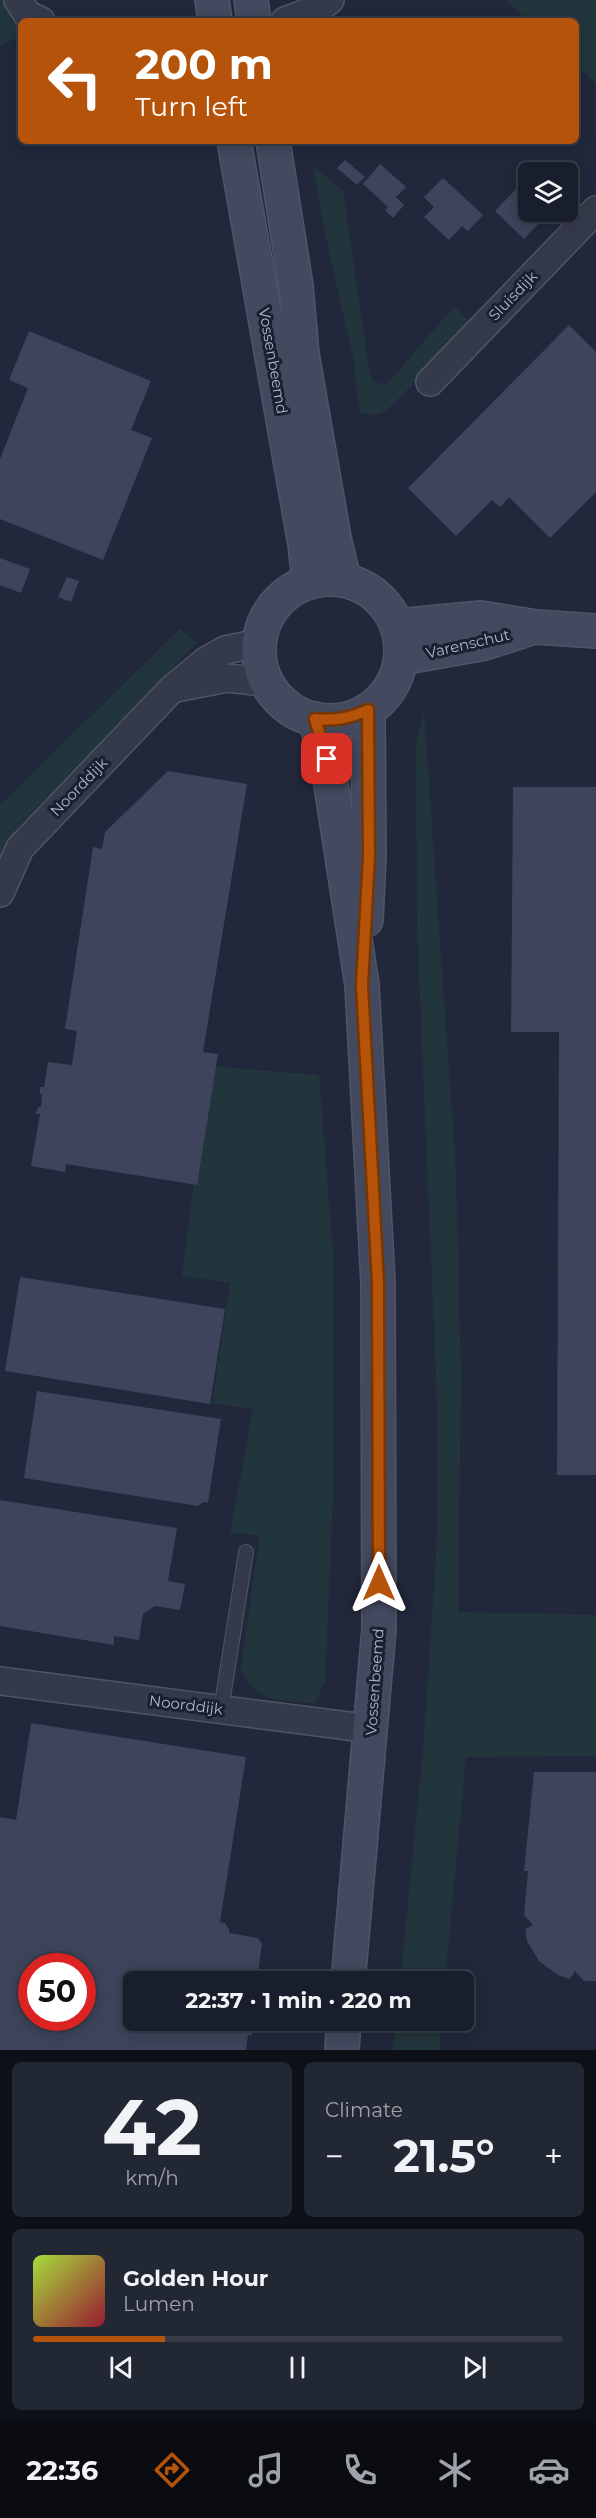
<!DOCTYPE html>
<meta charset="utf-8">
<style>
body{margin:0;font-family:Montserrat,sans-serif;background:#222734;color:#f1f3f6;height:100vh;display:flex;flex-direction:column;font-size:22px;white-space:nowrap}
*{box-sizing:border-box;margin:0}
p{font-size:20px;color:#9fa2a9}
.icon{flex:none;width:33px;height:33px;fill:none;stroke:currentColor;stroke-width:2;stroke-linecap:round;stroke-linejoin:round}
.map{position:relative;height:2050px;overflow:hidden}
.details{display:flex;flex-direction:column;gap:12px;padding:12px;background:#0e1018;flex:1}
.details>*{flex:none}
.top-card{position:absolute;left:18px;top:18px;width:561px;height:126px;border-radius:9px;box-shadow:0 3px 15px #0003,0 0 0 2px #373c48;background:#b45309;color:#fff;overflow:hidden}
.fabs{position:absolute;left:518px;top:162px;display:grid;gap:12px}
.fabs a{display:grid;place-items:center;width:60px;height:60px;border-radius:9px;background:#191e2c;box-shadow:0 3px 15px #0003,0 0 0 2px #373c48;font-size:30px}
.speed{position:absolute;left:18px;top:1953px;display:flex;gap:12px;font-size:30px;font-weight:700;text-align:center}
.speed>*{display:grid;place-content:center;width:78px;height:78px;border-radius:50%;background:#191e2c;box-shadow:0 3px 15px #0003,0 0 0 2px #373c48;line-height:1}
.speed .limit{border:9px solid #d22;background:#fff;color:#111}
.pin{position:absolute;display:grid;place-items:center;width:51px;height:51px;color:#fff;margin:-26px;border-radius:12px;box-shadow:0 3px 9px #0006}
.me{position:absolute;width:66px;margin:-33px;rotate:0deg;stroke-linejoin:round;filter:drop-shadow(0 0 4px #0008)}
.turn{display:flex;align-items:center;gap:21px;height:126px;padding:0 18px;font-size:27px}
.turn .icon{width:78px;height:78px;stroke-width:2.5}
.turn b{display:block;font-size:42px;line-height:51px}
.big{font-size:45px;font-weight:700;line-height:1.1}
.details .widget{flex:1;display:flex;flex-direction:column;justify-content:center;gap:9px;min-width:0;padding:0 21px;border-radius:9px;background:#222734}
.details .dial{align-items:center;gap:0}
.dial b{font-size:78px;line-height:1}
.song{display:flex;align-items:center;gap:18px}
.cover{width:72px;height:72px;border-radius:9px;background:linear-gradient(135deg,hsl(80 70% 55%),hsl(350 70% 35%))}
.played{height:6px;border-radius:3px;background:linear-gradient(90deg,#b45309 25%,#373c48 25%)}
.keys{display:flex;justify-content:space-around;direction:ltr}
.heat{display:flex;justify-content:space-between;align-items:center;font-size:33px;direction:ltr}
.details .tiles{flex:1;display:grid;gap:12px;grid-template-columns:1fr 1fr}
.widget:last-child{grid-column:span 2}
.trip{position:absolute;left:123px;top:1971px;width:351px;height:60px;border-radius:9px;background:#191e2c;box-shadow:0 3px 15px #0003,0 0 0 2px #373c48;font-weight:700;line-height:60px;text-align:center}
.tab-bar{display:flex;height:96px;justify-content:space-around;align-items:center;background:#0a0c12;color:#9fa2a9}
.tab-bar .icon{width:42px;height:42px}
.tab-bar .on{color:#b45309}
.tab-bar b{font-size:27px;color:#f1f3f6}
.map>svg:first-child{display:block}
.green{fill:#23353c}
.building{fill:#3d445b;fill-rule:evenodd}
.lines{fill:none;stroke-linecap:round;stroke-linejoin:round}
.lane-casing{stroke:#505565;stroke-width:16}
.street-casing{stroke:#505565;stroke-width:30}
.secondary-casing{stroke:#505565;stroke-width:36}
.lane{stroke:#353a4b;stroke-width:14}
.street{stroke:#353a4b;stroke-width:27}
.secondary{stroke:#43495e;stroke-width:33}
.route-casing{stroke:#753606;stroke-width:15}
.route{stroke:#b45309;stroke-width:10}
.labels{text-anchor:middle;stroke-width:6;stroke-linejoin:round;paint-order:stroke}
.street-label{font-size:15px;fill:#b0b5c7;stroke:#1a202f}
</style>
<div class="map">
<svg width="596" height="2050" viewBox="0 0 596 2050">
<rect width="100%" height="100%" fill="#21283b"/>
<g class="green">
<polygon points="0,0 4,0 7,11 21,26 21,36 0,46"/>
<polygon points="505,0 596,0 596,84 576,65 576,21 528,21"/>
<path d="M314 167 343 191 369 369 373 381 386 385 454 307 473 324 387 410 377 415 361 413C355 394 357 373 352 353 339 292 322 230 314 167Z"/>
<polygon points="180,629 197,643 19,826 0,859 0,805"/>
<polygon points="424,712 456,1172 461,1378 458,1612 596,1615 596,1756 466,1757 445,1981 400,1982 423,1751 436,1559 438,1480 436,1375 417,926 416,742"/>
<path d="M209 1066 319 1075 333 1252V1498L325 1681 315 1704C281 1699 254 1705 241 1667L260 1535 230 1533 253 1409 212 1403 230 1283 182 1276Z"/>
<polygon points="396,2021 442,2021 439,2050 393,2050"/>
</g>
<g class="building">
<polygon points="345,160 365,177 357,185 337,168"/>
<polygon points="380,164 406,187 396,197 404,205 393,218 385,210 388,207 363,184"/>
<polygon points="443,178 483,215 468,231 462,226 449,240 424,217 434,207 424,197"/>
<polygon points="528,185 528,212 550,212 524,239 495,211 516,189 520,193"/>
<polygon points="569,325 596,352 596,492 550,538 509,497 500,507 492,500 456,536 408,488"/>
<polygon points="29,331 151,381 131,430 152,438 103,560 0,519 0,459 28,388 9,380"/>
<polygon points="0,558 30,569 21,593 0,585"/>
<polygon points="67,577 79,581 71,602 58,597"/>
<polygon points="168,771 247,784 203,1052 218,1054 197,1185 66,1164 65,1172 31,1166 40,1114 36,1114 38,1107 41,1107 42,1094 40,1094 40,1087 44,1087 48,1062 72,1065 77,1031 65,1029 93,847 102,849 105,832"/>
<polygon points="513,787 596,787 596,1475 557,1475 559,1032 511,1032"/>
<polygon points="20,1277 225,1309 210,1404 5,1371"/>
<polygon points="37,1391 221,1419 208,1503 203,1502 198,1506 24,1478"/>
<polygon points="0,1500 177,1528 168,1581 185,1584 180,1610 155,1606 143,1614 139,1640 114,1636 114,1645 0,1626"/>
<path d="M31 1723 246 1757 220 1922 225 1923 229 1929V1933L258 1938 262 1944 258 1973 261 1978V1982H134V2020H254L252 2036 248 2035 246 2050H0V1817L16 1820ZM32 1966H82V2018H32Z"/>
<polygon points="534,1772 596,1772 596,1981 584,1981 575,1971 570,1979 558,1975 539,1961 527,1941 525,1929 533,1925 524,1915 528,1871 524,1871"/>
</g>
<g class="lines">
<g class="lane-casing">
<polyline id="lane" points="221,1710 246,1552"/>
</g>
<g class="street-casing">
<g id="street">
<polyline points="18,0 27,14 41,21"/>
<polyline points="285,21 319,8 330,0"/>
<polyline points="430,382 596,210"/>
<polyline points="176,688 227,678 265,682"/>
<polyline points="0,893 20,848 172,689 207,660 225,650 259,643"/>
<polyline points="0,1681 372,1729"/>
</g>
</g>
<g class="secondary-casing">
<g id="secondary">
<polyline points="212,0 215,21"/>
<polyline points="251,0 254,21"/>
<polyline points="234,141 305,544 309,581"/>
<polyline points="273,141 296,286 302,354 334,538 344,580"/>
<circle cx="330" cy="650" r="71"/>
<polyline points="397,626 481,618 536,627 596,631"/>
<polyline points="401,658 485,643 528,629"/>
<polyline points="315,719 327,759 362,985 378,1283 379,1629 348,1982"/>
<polyline points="366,920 369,856 368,710"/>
<polyline points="342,2050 344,2020"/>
</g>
</g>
<use href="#lane" class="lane"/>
<use href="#street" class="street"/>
<use href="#secondary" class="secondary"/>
</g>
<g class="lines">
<g class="route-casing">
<path id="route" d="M327 759 315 719C335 721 350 718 368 710L369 856 362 985 378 1283 379 1583"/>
</g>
<use href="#route" class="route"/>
</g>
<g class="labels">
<g class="street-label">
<text transform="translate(513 296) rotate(-46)" y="5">Sluisdijk</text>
<text transform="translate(273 361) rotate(80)" y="5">Vossenbeemd</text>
<text transform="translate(468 644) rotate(-13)" y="5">Varenschut</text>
<text transform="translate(79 787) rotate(-46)" y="5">Noorddijk</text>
<text transform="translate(375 1682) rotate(-86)" y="5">Vossenbeemd</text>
<text transform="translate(186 1705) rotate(7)" y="5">Noorddijk</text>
</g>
</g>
</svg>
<div class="fabs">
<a><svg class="icon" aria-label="layers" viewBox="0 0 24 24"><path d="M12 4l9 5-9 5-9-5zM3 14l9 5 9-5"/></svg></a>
</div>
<div class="speed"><div class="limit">50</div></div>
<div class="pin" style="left:327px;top:759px;background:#d93025"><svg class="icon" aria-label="arrive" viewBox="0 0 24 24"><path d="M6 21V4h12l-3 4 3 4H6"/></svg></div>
<svg class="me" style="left:379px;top:1583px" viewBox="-20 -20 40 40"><path d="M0-17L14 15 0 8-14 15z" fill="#b45309" stroke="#fff" stroke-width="4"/></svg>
<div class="trip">22:37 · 1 min · 220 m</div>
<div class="top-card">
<div class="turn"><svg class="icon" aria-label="left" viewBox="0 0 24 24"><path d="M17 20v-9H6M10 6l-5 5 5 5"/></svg><div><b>200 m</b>Turn left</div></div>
</div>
</div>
<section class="details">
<div class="tiles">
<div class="widget dial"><b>42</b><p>km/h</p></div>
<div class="widget"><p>Climate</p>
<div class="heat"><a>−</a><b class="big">21.5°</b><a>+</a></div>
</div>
<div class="widget">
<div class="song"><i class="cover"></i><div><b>Golden Hour</b><p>Lumen</p></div></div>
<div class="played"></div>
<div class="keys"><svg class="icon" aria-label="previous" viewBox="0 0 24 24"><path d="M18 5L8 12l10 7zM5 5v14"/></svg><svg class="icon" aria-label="pause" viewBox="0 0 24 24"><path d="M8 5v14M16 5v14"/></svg><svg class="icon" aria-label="next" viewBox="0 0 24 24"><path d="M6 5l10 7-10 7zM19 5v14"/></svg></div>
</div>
</div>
</section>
<nav class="tab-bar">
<b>22:36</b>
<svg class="icon on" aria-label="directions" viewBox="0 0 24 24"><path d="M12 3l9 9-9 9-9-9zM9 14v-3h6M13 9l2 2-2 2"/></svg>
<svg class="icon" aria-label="music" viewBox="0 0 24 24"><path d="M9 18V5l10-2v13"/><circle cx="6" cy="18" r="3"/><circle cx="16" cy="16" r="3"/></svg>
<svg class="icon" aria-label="phone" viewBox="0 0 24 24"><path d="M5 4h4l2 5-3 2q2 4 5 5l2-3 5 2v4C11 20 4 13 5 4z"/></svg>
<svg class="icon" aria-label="climate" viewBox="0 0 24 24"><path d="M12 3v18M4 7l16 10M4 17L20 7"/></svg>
<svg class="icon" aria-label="car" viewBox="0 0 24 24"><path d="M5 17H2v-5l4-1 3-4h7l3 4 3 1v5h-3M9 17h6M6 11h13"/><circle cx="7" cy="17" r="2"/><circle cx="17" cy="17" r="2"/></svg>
</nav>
